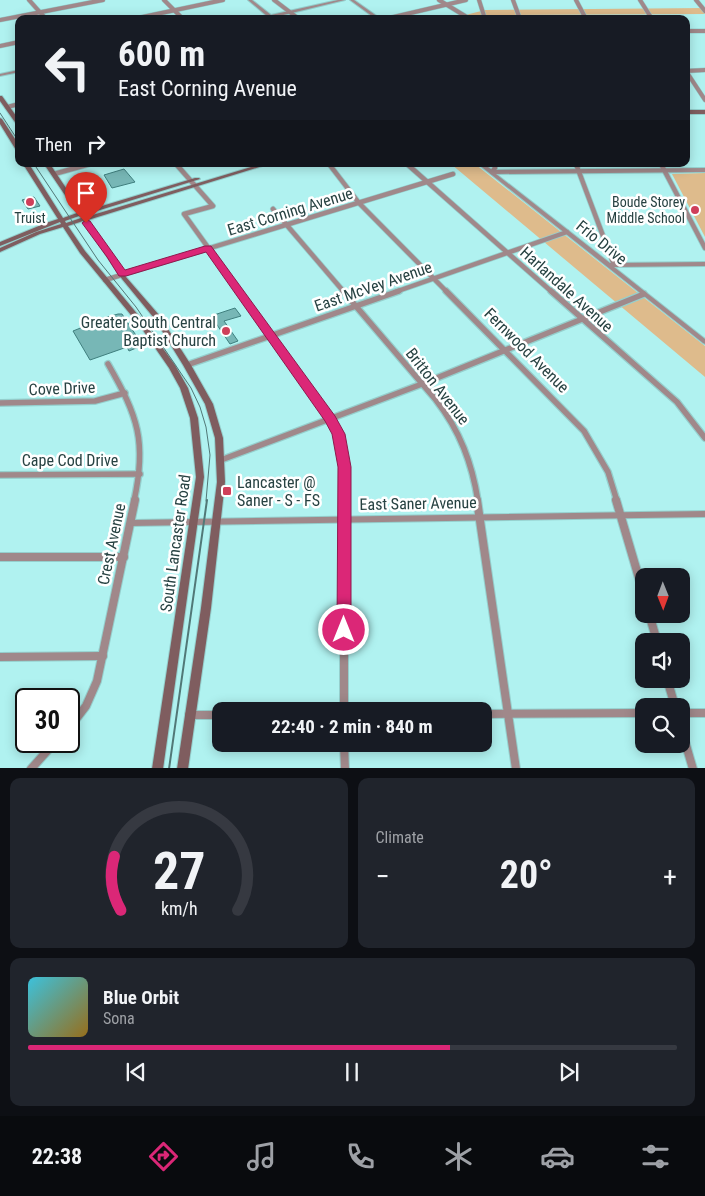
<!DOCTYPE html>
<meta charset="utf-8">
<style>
body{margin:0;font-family:"Roboto Condensed",sans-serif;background:#20242c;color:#f1f3f6;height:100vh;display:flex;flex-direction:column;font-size:19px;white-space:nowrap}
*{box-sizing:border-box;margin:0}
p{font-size:16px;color:#9ea1a6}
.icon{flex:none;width:28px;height:28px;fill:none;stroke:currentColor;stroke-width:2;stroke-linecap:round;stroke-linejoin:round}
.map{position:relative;height:768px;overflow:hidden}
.drawer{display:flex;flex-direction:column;gap:10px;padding:10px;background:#0d0f14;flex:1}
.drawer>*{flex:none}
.hud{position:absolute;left:15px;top:15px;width:675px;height:152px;border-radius:10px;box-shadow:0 2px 12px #0003;background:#171b24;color:#f1f3f6;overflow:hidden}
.needle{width:32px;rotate:179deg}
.fabs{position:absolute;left:635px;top:568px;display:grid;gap:10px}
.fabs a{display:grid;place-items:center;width:55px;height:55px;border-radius:10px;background:#171b24;box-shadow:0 2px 12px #0003;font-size:25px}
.speed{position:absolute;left:15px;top:688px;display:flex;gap:10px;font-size:25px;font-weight:700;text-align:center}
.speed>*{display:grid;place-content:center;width:65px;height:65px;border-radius:50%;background:#171b24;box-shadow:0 2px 12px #0003;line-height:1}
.speed .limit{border:2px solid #111;border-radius:8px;background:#fff;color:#111}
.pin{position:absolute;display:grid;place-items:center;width:42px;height:42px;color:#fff;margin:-51px -21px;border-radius:50% 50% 50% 0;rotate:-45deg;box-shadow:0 0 5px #0007}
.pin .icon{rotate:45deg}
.me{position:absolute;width:55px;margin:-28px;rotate:0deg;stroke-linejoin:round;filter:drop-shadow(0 0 4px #0008)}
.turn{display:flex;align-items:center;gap:18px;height:105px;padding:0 20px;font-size:22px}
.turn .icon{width:65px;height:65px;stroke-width:2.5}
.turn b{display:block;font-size:35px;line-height:42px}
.then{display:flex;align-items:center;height:48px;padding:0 20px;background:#0003;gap:10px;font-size:19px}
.big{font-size:38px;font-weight:700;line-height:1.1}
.drawer .card{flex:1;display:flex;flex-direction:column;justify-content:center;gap:8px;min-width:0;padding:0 18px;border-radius:10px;background:#20242c}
.drawer .dial{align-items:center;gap:0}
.dial svg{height:130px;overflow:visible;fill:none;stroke:#363941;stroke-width:7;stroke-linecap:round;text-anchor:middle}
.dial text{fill:#f1f3f6;stroke:none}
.song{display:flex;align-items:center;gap:15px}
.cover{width:60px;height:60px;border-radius:8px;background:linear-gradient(135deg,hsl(190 70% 55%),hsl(40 70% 35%))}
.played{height:5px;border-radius:2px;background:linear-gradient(90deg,#db2777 65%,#363941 65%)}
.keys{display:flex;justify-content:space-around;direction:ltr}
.heat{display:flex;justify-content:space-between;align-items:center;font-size:28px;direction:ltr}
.drawer .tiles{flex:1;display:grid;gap:10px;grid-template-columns:1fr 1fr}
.card:last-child{grid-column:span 2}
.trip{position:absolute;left:212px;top:702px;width:280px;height:50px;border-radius:10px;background:#171b24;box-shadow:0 2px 12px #0003;font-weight:700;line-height:50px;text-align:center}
.tabs{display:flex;height:80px;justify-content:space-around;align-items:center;background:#090b0e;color:#9ea1a6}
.tabs .icon{width:35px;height:35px}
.tabs .active{color:#db2777}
.tabs b{font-size:22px;color:#f1f3f6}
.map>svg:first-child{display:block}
.green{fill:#debb8c}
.building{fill:#77b7b6;stroke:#3f7f7e}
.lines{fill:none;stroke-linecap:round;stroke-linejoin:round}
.minor-far3-casing{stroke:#95cfcd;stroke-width:5}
.minor-far2-casing{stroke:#95cfcd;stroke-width:6}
.minor-far1-casing{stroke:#95cfcd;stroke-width:8}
.minor-casing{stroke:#95cfcd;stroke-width:10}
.tertiary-casing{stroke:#95cfcd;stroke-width:2}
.secondary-casing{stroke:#95cfcd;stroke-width:2}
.minor-far3{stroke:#a0888a;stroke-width:4}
.minor-far2{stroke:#a0888a;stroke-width:4.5}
.minor-far1{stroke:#a0888a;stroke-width:5.5}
.minor{stroke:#a0888a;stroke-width:8}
.tertiary{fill:#a0888a;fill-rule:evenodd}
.secondary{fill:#7f5d5f;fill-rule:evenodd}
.tram-far1{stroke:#517877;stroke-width:1}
.tram{stroke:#517877;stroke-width:2}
.route{fill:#db2777;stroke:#8e194d}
.poi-dot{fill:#cf3f5a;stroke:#fff;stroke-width:2}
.labels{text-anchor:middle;stroke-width:5;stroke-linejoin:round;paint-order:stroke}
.far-poi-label{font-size:14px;fill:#274242;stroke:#fff;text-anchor:end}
.street-label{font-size:16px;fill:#274242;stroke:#fff}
.poi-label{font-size:16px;fill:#274242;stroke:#fff;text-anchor:end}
</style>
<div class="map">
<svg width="705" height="769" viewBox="0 0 705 769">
<rect width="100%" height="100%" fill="#b0f2f0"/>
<g class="green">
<polygon points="705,8 705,14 501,15 488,19 450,19 485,10"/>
<polygon points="451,164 475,164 705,346 705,377"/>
<polygon points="705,173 705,237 672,174"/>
</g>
<g class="building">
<polygon points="124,169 135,182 112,188 104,175"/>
<polygon points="34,197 40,206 28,209 22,200"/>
<polygon points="235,308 241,316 224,321 238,341 230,344 211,316"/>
<polygon points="118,314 122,314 141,343 139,343 141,346 129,351 127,347 90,360 73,331 83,327 87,323"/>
</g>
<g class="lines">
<g class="minor-far3-casing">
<g id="minor-far3">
<polyline points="29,0 46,19"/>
<polyline points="164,0 183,19"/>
<polyline points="274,0 299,19"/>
<polyline points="439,0 470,19"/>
<polyline points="479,0 485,19"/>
<polyline points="513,0 520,19"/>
<polyline points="576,0 586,19"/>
<polyline points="640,0 652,19"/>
<polyline points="696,0 705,11"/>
<polyline points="133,19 223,0"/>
<polyline points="385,19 466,0"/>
<polyline points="0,20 103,0"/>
<polyline points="686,31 705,31"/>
<polyline points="0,46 19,42"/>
<polyline points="686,71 705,100"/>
<polyline points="686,71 705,70"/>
<polyline points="7,107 19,104"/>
</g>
</g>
<g class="minor-far2-casing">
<g id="minor-far2">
<polyline points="176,164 213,206 184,214 240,292"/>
<polyline points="329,164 359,203 447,292"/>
<polyline points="407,164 552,292"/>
<polyline points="576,164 614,265"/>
<polyline points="661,164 705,248"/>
<polyline points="492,172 495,168 494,164"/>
<polyline points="54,174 90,164"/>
<polyline points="273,209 344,292"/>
<polyline points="105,280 453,174"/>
<polyline points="395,292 567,232"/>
</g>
</g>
<g class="minor-far1-casing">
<g id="minor-far1">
<path d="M239 291 330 419C344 445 344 472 344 501"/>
<path d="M343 291 436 400C460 431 472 463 478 501"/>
<polyline points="446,291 584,431 608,472 617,501"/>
<polyline points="551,291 677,402 705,438"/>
<path d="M108 364C138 416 147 442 134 501"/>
<polyline points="187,365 399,291"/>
<polyline points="0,403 95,401 125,393"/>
<polyline points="221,460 422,384 644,294"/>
<polyline points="0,475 140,474"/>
</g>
</g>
<g class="minor-casing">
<g id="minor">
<polyline points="344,500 344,711"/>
<polyline points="477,500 516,769"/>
<polyline points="616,500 644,595"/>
<polyline points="0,557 124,557"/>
<polyline points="649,614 657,641"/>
<polyline points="0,657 103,656"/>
<polyline points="667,679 675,706"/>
<polyline points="681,713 705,713"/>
<polyline points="484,714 644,713"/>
<polyline points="189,715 221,715"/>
<polyline points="69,728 86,706 97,681 135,500"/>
<polyline points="681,728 693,769"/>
<polyline points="344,744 345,769"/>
<polyline points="31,769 56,741"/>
</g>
</g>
<g class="tertiary-casing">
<g id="tertiary">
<polygon points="248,0 252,0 271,15 338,0 345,0 271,18 256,19 267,16"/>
<polygon points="350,0 354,0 381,19 376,19"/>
<polygon points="19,70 19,72 0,76 0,74"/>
<polygon points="478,164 484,164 492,170 705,168 705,172 496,174 610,263 705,262 705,266 614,267 705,339 705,344 703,343"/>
<polygon points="705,511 705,517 131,526 128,525 127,523 128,521 131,520"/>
</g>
</g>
<g class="secondary-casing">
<g id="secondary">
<polygon points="0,96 2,96 19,120 19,125 17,125 0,101"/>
<rect x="686" y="110" width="19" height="4"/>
<polygon points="0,118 2,119 19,145 19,152 16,150 0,124"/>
<path d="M23 164H29L63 218 77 213 44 164H50L82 212 195 178H199L200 179 84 215 86 217 261 164H269L88 220 126 277 159 315 191 365 213 404 223 438 225 482 211 608 188 769H177L201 608 217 482 215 438 205 404 183 365 154 318 122 279 83 221 68 226 85 251 144 322 175 365 188 388 198 418 204 477 163 769H152L196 477 190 418 180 388 169 368 140 326 80 253 63 227 40 234 0 252V248L36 232 61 224 60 222 0 246V242L46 223 58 219ZM79 216 81 218 66 223 65 221Z"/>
</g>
</g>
<use href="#minor-far3" class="minor-far3"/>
<use href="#minor-far2" class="minor-far2"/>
<use href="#minor-far1" class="minor-far1"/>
<use href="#minor" class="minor"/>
<use href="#tertiary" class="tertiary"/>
<use href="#secondary" class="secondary"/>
<g class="tram-far1">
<polyline points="0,113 19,142"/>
<polyline points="34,164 98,260 136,307 191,388 200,407 206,427 210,455 206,501"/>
</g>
<polyline class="tram" points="169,769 207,500"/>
</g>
<polygon class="route" points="86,220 90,221 125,270 205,246 211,246 335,416 345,434 351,467 351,630 349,635 344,637 339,635 337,630 338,467 332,434 325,421 206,252 126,276 119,276 107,257 82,223"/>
<g class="poi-dot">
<circle cx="30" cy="202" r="5"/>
<circle cx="695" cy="210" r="5"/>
<circle cx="226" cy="331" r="5"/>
<rect x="222" y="486" width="10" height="10" rx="2.5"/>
</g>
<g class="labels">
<g class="far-poi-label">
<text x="685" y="207">Boude Storey<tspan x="685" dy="16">Middle School</tspan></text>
<text x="30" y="223" text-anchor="middle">Truist</text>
</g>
<g class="street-label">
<text transform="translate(290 211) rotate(-17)" y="6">East Corning Avenue</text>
<text transform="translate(602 242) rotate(39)" y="6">Frio Drive</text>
<text transform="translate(373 286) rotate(-19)" y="6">East McVey Avenue</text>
<text transform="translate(567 289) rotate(42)" y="6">Harlandale Avenue</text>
<text transform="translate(527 350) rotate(45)" y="6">Fernwood Avenue</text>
<text transform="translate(438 386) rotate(52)" y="6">Britton Avenue</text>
<text transform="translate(62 388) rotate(-2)" y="6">Cove Drive</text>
<text x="70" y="466">Cape Cod Drive</text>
<text transform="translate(418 503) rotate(-1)" y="6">East Saner Avenue</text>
<text transform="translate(175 543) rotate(-82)" y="6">South Lancaster Road</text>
<text transform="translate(111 544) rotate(-78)" y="6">Crest Avenue</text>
</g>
<g class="poi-label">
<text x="216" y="328">Greater South Central<tspan x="216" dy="18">Baptist Church</tspan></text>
<text x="237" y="488" text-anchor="start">Lancaster @<tspan x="237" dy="18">Saner - S - FS</tspan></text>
</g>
</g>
</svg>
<div class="fabs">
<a><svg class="needle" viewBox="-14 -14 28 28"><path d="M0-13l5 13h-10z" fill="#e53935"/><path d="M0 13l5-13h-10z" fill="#9ea1a6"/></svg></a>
<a><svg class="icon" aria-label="sound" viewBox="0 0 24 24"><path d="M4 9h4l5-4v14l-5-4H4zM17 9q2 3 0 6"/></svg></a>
<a><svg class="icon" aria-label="search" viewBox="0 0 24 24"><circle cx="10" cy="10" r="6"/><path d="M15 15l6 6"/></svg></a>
</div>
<div class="speed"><div class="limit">30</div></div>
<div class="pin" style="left:86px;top:223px;background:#d93025"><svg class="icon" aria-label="arrive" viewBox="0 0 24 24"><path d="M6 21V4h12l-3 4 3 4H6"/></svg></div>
<svg class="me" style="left:344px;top:630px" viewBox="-20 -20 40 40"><circle r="17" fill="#db2777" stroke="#fff" stroke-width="3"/><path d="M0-11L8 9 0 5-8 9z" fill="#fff"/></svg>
<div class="trip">22:40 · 2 min · 840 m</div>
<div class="hud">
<div class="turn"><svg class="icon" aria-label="left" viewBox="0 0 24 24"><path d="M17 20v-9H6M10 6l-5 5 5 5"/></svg><div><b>600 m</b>East Corning Avenue</div></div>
<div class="then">Then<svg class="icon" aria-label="right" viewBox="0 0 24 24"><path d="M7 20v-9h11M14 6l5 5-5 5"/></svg></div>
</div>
</div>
<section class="drawer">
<div class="tiles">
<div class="card dial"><svg viewBox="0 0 100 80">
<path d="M14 69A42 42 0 1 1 86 69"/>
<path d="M14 69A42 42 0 0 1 10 36" stroke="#db2777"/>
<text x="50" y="56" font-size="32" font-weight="700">27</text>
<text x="50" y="72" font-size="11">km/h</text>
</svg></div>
<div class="card"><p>Climate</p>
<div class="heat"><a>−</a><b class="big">20°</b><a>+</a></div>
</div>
<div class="card">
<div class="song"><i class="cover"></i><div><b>Blue Orbit</b><p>Sona</p></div></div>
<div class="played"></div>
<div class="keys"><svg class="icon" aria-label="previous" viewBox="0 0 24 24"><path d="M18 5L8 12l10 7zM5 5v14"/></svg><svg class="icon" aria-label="pause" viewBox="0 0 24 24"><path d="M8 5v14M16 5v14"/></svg><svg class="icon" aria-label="next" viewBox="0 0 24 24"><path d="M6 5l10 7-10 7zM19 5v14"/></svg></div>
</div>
</div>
</section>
<nav class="tabs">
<b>22:38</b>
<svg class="icon active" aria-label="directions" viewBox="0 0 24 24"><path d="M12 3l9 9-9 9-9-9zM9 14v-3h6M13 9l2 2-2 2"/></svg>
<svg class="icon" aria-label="music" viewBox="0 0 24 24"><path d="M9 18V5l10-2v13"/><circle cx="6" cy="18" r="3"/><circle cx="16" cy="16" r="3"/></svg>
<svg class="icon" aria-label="phone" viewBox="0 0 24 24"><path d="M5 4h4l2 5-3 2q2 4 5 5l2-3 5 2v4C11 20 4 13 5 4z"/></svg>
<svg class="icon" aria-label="climate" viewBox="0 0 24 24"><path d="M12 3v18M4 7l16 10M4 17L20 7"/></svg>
<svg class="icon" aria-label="car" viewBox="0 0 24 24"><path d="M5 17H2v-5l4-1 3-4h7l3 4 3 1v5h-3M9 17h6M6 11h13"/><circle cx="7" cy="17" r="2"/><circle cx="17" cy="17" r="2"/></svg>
<svg class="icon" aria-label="filters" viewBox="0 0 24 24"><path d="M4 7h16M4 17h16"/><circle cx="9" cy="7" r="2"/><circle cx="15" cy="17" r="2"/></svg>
</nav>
